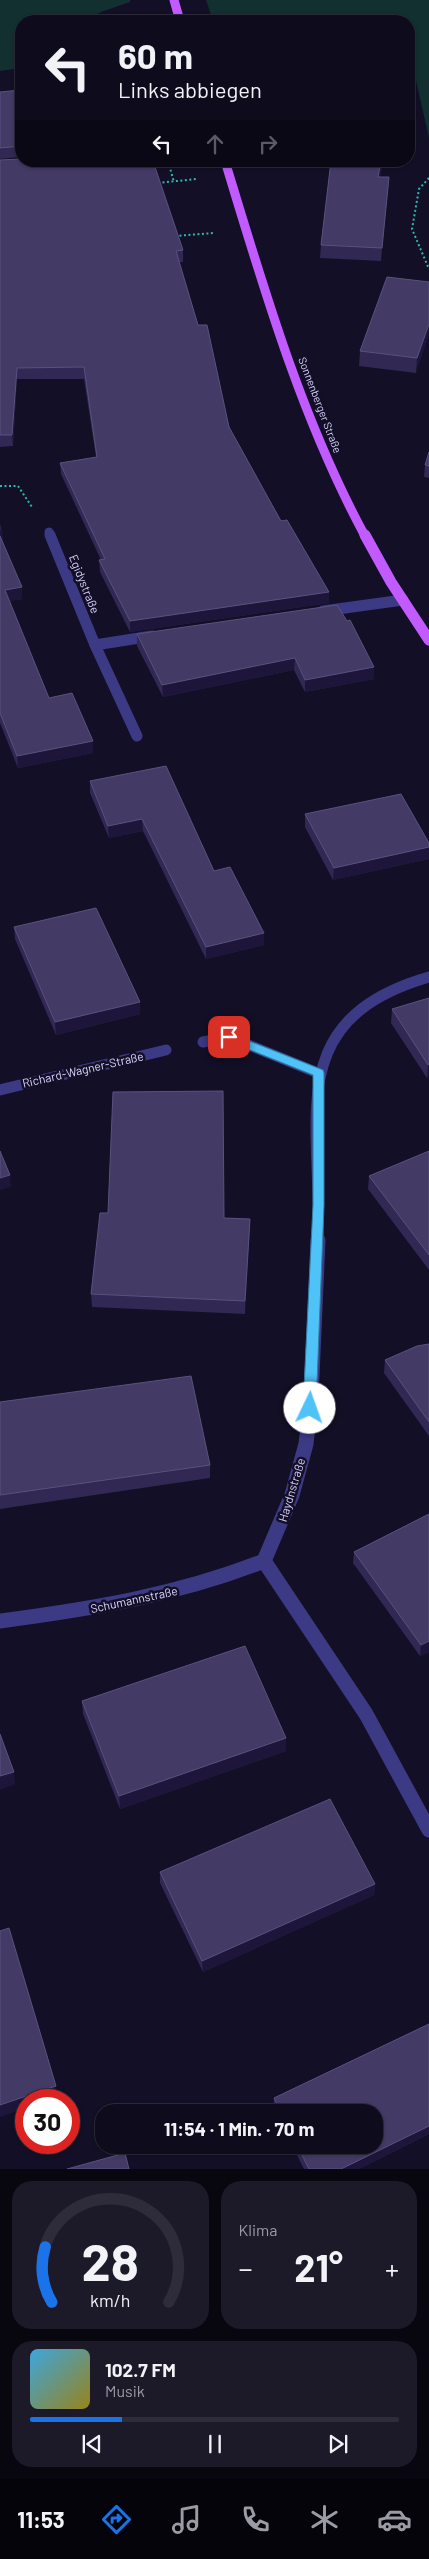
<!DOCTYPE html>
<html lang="de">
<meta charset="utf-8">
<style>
body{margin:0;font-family:Barlow,sans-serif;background:#1c1929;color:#f1f3f6;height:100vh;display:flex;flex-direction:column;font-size:19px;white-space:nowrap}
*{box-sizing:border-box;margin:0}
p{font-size:16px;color:#9b9ba3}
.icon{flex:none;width:28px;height:28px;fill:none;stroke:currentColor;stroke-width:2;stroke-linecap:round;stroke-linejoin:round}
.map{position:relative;height:2169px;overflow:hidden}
.drawer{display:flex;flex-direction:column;gap:12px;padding:12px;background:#08060f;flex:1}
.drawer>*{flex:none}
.banner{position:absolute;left:15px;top:15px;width:400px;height:152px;border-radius:20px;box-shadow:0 1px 4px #0004,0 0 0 1px #2e2b3b;background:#0e0b1c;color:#f1f3f6;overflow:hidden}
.speed{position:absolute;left:15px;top:2089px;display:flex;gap:10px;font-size:25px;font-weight:700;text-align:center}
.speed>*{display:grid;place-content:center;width:65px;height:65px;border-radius:50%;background:#0e0b1c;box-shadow:0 1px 4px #0004,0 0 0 1px #2e2b3b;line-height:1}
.speed .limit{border:8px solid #d22;background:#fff;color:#111}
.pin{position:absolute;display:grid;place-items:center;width:42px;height:42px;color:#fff;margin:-21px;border-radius:10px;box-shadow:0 2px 8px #0006}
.me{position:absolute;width:55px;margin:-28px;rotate:3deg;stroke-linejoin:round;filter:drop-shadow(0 0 4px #0008)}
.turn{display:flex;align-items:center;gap:18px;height:105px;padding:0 20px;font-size:22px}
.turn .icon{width:65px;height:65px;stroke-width:2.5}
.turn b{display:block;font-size:35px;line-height:42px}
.lanes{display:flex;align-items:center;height:48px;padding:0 20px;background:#0003;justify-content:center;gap:25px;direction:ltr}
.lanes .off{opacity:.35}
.big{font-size:38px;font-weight:700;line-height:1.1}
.drawer .tile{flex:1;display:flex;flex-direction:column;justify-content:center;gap:8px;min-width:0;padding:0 18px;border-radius:20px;background:#1c1929}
.drawer .dial{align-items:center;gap:0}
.dial svg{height:130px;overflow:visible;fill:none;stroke:#2e2b3b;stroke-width:7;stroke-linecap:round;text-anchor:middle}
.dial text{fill:#f1f3f6;stroke:none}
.song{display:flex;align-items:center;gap:15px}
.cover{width:60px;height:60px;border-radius:8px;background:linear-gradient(135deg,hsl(200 70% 55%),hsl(50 70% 35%))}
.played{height:5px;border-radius:2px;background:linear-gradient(90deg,#1a73e8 25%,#2e2b3b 25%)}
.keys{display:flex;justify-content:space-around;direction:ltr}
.heat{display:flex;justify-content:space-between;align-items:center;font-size:28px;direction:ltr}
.drawer .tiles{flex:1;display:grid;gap:12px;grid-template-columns:1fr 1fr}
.tile:last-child{grid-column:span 2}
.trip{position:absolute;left:95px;top:2104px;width:288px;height:50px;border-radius:20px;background:#0e0b1c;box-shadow:0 1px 4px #0004,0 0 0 1px #2e2b3b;font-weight:700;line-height:50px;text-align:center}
.tabs{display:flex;height:80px;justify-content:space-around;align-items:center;background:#06040b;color:#9b9ba3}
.tabs .icon{width:35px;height:35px}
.tabs .active{color:#1a73e8}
.tabs b{font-size:22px;color:#f1f3f6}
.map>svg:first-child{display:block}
.green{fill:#12302f}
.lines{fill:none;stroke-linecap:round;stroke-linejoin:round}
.path{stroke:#2fb8b0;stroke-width:2;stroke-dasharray:2 2.5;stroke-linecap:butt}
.minor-far2{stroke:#3d3a85;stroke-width:9}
.minor-far1{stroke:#3d3a85;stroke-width:11}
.minor{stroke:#3d3a85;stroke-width:15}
.major-far1{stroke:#c25bff;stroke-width:9}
.major{stroke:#c25bff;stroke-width:11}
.wall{fill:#312854}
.shaded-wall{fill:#1d163a}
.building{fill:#433a66;stroke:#5a527e}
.route{fill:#4fc3f7;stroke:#337fa1}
.labels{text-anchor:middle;stroke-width:5;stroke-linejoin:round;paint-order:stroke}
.far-street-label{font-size:11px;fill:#d9d4ff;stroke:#130f26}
.street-label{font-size:12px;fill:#d9d4ff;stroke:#130f26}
</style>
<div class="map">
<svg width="429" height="2169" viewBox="0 0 429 2169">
<rect width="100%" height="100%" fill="#130f26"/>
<g class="green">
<polygon points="0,0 130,0 130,2 101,12 85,21 21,21 21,68 0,71"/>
<polygon points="206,0 429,0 429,138 412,63 409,63 409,21 213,21"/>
</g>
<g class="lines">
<g class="path">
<polyline points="168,161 174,182"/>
<polyline points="429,178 419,189 412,229 429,269"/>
<polyline points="158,183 196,179"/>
<polyline points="175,236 214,233"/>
<polyline points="0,486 18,486 32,507"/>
</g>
<polyline class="minor-far2" points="49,532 51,536"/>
<g class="minor-far1">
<polyline points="50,535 95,645 137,736"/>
<polyline points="323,611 403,600"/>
<polyline points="95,645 152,636"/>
<polyline points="203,1042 229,1037 318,1073"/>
<polyline points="0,1090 166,1050"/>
<path d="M318 1241C323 1122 280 1020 429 977"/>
</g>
<g class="minor">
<polyline points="318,1240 311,1399 306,1444 292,1495 264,1561 366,1714 429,1830"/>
<path d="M0 1621C91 1609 178 1595 264 1561"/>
</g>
<g class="major-far1">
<polyline points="174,0 180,21"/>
<path d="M225 161C264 289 301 418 365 536"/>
</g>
<polyline class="major" points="365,535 391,582 429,640"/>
</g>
<g class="wall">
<polygon points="21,90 21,157 0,159 0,92"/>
<polygon points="0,160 183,250 183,262 179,262 229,427 281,521 329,603 130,632 100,572 99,560 101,560 61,474 60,463 96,457 84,379 17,379 13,446 0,447"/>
<polygon points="312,161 383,161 380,177 389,177 381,261 320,258 321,245 331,162"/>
<polygon points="429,282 416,373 359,366 360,351"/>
<polygon points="429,452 429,478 424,477 425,465"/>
<polygon points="0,523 3,541 2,541 22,587 22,599 9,601 49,698 93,753 18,768 0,723"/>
<polygon points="337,605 374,679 305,692 294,670 163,697 137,646 137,634"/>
<polygon points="90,781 214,871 264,945 206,959 143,831 109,838 90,793"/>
<polygon points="305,814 429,843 429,859 333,880 305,827"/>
<polygon points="14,927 140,1002 140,1014 56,1035 15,939"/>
<polygon points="429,998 429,1077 427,1078 391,1023 392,1009"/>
<polygon points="429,1151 429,1270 368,1189 369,1176"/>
<polygon points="224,1218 250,1219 245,1314 92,1307 91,1294"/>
<polygon points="429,1344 429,1436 384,1373 385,1360"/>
<polygon points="0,1402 210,1465 210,1478 0,1509"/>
<polygon points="429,1514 429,1652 420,1656 353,1563 354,1552"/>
<polygon points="82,1701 286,1738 286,1751 120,1809 83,1714"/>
<polygon points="160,1872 375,1884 374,1895 203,1972 160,1883"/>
<polygon points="429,2024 429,2134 359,2169 304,2169 292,2145 374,2145 374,2112 276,2112 273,2108 274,2098"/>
</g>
<g class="shaded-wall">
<polygon points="381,161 383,161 377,190 378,177"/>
<polygon points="389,177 388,190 381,261 382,248"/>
<polygon points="429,324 429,335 416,373 417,358"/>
<polygon points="17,368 17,379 13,446 12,435"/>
<polygon points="2,529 3,541 0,542 0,530"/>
<polygon points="22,587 22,599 5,602 5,590"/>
<polygon points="329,592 329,603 130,632 130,621"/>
<polygon points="295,658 294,670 163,697 162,685"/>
<polygon points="374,667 374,679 305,692 305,680"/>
<polygon points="93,741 93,753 18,768 17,756"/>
<polygon points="142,819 143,831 109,838 108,826"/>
<polygon points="429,847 429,859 333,880 334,868"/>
<polygon points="264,933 264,945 206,959 206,947"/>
<polygon points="140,1002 140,1014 56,1035 55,1022"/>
<polygon points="429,1064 429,1077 427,1078 428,1065"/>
<polygon points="10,1175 11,1187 0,1190 0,1178"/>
<polygon points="250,1219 250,1232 245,1314 245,1301"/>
<polygon points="429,1641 429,1652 420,1656 421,1645"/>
<polygon points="286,1738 286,1751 120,1809 119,1796"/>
<polygon points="14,1772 15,1784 0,1790 0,1776"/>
<polygon points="375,1884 374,1895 203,1972 202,1961"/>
<polygon points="56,2086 57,2097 49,2100 26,2100 26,2108 0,2117 0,2105"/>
<polygon points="429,2126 429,2134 359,2169 341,2169"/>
</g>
<g class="building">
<polygon points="21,90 21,146 0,148 0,92"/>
<polygon points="21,159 21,161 153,161 183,250 176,251 198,325 207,325 229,427 281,521 287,520 329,592 130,621 99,560 105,559 60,463 97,457 84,367 17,368 12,435 0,435 0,160"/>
<polygon points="331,161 381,161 378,177 389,177 382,248 321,245"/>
<polygon points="387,277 429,282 429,324 417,358 360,351"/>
<polygon points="429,452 429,466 425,465"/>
<polygon points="0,536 22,587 5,590 49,698 72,693 93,741 17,756 0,713"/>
<polygon points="337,605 347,621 350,620 374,667 305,680 295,658 162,685 137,634"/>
<polygon points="166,766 214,871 230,867 264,933 206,947 142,819 108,826 90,781"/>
<polygon points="401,794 429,843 429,847 334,868 305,814"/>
<polygon points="96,908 140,1002 55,1022 14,927"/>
<polygon points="429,998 429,1064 428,1065 392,1009"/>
<polygon points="223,1091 224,1218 250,1219 245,1301 91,1294 100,1213 108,1213 113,1092"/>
<polygon points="0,1151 10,1175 0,1178"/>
<polygon points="429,1151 429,1255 369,1176"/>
<polygon points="429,1344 429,1422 385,1360 417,1346"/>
<polygon points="191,1376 210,1465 0,1495 0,1402"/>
<polygon points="429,1514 429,1641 421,1645 354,1552"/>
<polygon points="245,1646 286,1738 119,1796 82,1701"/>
<polygon points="0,1734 14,1772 0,1776"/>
<polygon points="330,1799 375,1884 202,1961 160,1872"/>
<polygon points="9,1928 56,2086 0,2105 0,1931"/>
<polygon points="429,2024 429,2126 341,2169 309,2169 297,2145 374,2145 374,2112 281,2112 274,2098"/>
<polygon points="125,2153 129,2169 67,2169"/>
</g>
<polygon class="route" points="229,1033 323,1070 324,1073 324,1205 316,1408 310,1414 303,1408 313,1205 313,1075 225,1040 225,1034"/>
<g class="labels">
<g class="far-street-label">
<text transform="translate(320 405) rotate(69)" y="4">Sonnenberger Straße</text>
</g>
<g class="street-label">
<text transform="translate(84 584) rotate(68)" y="4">Egidystraße</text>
<text transform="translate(83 1070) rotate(-13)" y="4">Richard-Wagner-Straße</text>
<text transform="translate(292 1490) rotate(-73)" y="4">Haydnstraße</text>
<text transform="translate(134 1600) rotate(-12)" y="4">Schumannstraße</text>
</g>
</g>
</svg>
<div class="speed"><div class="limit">30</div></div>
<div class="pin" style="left:229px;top:1037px;background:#d93025"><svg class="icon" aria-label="arrive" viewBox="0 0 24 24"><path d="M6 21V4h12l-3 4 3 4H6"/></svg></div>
<svg class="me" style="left:310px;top:1408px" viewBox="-20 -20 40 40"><circle r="19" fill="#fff"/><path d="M0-13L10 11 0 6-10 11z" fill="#4fc3f7"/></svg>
<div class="trip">11:54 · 1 Min. · 70 m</div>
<div class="banner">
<div class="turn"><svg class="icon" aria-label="left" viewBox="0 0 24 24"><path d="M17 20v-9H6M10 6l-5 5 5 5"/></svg><div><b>60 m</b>Links abbiegen</div></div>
<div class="lanes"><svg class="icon" aria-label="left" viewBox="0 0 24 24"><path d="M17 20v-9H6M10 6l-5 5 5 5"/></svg><svg class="icon off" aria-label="ahead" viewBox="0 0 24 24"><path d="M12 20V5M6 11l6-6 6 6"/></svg><svg class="icon off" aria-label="right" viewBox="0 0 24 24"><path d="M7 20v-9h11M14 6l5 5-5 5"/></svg></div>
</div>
</div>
<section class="drawer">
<div class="tiles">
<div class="tile dial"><svg viewBox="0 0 100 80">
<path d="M14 69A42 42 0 1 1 86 69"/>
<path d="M14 69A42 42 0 0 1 10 35" stroke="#1a73e8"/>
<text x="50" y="56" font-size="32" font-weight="700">28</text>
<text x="50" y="72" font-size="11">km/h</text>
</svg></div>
<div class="tile"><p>Klima</p>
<div class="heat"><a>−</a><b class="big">21°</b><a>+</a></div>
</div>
<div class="tile">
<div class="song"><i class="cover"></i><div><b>102.7 FM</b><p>Musik</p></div></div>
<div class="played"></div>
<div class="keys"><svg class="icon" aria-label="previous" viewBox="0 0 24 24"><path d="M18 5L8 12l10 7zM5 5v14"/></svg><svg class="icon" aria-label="pause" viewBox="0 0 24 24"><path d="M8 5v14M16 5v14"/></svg><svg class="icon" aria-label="next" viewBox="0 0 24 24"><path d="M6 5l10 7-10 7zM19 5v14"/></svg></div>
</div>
</div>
</section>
<nav class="tabs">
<b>11:53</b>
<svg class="icon active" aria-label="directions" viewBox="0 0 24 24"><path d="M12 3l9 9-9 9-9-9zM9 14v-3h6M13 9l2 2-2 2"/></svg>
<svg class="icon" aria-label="music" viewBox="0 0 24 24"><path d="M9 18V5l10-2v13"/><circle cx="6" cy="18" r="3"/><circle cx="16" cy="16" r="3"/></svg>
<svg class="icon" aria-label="phone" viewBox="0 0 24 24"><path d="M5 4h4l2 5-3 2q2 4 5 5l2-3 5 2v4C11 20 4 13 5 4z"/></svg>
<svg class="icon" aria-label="climate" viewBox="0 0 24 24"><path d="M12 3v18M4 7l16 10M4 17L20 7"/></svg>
<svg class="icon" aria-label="car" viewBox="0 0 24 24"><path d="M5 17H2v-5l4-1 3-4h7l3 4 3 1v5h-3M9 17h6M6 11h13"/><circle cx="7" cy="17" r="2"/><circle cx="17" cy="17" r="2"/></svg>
</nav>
